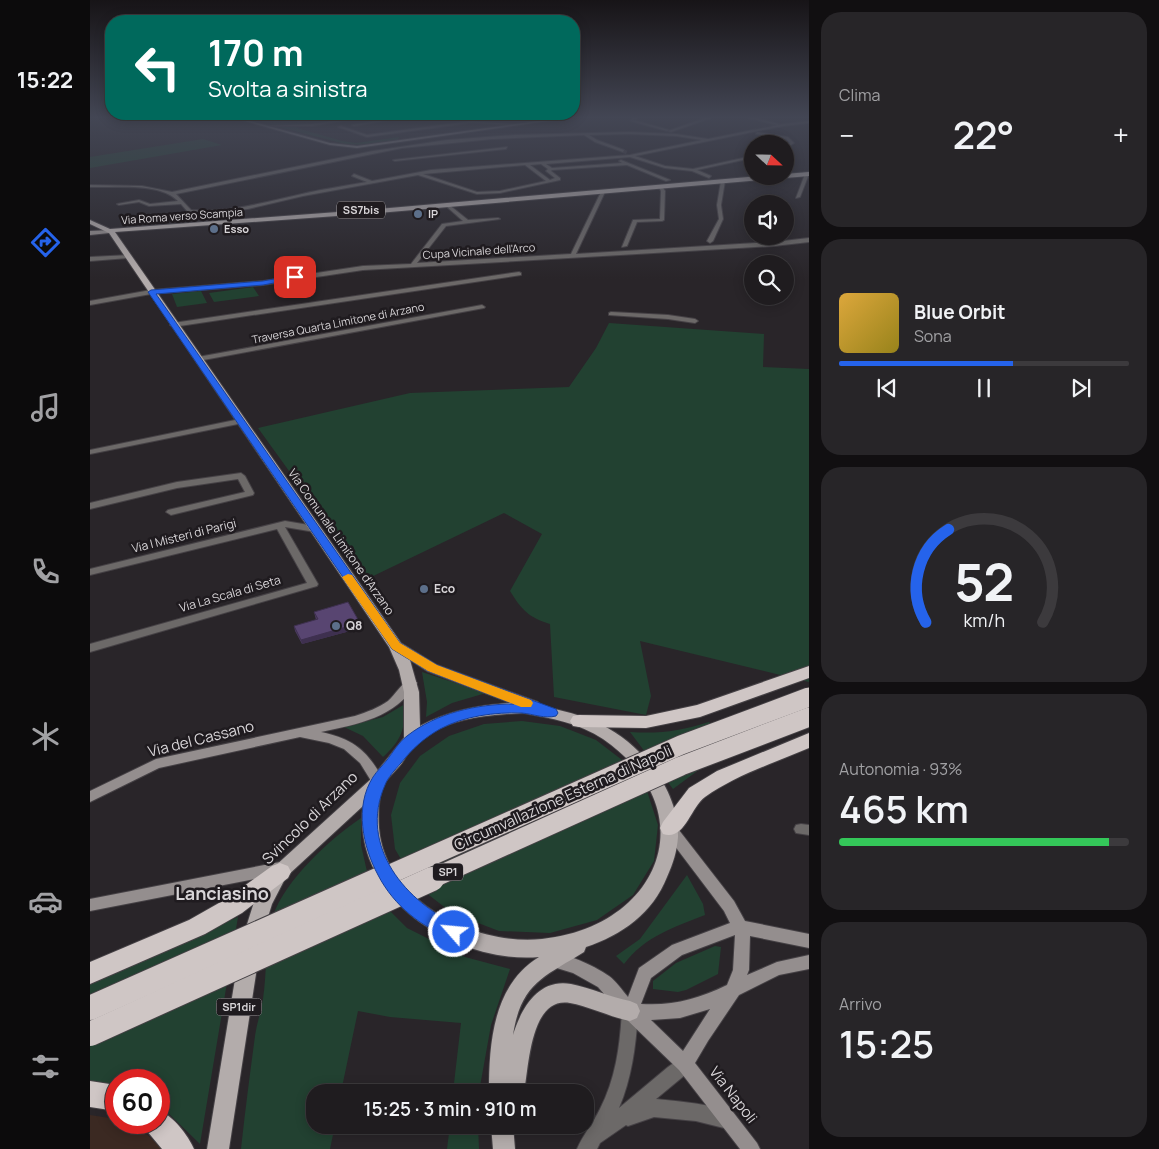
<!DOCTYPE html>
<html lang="it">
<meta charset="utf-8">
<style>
body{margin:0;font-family:Manrope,sans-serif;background:#272528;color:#f1f3f6;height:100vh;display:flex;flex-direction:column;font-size:19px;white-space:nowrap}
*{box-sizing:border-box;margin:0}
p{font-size:16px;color:#a1a1a4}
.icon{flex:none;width:28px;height:28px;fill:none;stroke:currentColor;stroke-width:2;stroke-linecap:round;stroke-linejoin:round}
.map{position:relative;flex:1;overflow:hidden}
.drawer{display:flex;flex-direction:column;gap:12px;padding:12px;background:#110f11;width:350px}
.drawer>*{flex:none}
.top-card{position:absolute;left:15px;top:15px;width:475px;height:105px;border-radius:20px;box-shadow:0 2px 12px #0003,0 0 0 1px #3c3a3d;background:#00695c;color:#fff;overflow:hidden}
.needle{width:32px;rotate:112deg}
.tools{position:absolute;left:654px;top:135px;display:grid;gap:10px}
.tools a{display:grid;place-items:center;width:50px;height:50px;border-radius:50%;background:#1f1c1f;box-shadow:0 2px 12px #0003,0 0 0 1px #3c3a3d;font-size:25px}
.speed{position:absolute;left:15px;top:1069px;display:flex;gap:10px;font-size:25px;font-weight:700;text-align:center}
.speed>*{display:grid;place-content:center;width:65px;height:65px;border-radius:50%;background:#1f1c1f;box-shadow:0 2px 12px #0003,0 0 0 1px #3c3a3d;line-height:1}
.speed .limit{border:8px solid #d22;background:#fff;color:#111}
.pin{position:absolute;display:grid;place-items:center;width:42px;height:42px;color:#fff;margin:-21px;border-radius:10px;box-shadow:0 2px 8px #0006}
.me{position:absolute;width:55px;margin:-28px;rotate:297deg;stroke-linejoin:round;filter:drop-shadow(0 0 4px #0008)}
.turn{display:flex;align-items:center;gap:18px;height:105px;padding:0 20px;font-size:22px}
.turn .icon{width:65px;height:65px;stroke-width:2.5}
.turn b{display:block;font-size:35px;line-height:42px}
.big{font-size:38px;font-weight:600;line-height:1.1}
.drawer .widget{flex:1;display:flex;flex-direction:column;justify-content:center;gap:8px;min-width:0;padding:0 18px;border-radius:20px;background:#272528}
.drawer .dial{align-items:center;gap:0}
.dial svg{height:130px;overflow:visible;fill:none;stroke:#3c3a3d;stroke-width:7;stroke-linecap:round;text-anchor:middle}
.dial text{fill:#f1f3f6;stroke:none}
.song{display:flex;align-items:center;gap:15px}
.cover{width:60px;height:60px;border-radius:8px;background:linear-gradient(135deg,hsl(40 70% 55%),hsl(50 70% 35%))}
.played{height:5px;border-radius:2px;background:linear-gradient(90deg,#2563eb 60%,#3c3a3d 60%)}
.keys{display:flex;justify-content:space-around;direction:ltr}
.heat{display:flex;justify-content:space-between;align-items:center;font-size:28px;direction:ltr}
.charge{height:8px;border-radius:4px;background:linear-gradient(90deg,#34c759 93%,#3c3a3d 0)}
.trip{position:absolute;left:216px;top:1084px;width:288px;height:50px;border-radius:20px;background:#1f1c1f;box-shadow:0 2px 12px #0003,0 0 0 1px #3c3a3d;font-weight:600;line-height:50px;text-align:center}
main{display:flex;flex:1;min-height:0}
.tabs{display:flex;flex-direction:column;width:90px;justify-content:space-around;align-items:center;background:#0c0b0c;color:#a1a1a4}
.tabs .icon{width:35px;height:35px}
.tabs .selected{color:#2563eb}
.tabs b{font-size:22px;color:#f1f3f6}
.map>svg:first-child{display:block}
.commercial{fill:#3b2922}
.green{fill:#224131}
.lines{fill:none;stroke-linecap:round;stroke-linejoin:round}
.street-tunnel{stroke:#433f43;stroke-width:4;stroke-dasharray:4 2;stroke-linecap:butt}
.street-casing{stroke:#454145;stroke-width:2}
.secondary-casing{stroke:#454145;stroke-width:2}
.primary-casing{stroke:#454145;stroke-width:2}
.highway-casing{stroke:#454145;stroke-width:2}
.street{fill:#6c6968;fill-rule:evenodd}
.secondary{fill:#948e8e;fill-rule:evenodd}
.primary{fill:#b3acab;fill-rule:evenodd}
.highway{fill:#cfc6c5;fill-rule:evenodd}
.highway-bridge-far1-casing{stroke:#454145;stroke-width:21;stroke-linecap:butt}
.highway-bridge-casing{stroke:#454145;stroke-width:26;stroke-linecap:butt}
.highway-bridge-far1{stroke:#cfc6c5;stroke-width:19}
.highway-bridge{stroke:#cfc6c5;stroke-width:24}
.wall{fill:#4c3b61}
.shaded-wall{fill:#3e304f}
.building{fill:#584571;stroke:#3e304f}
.route{fill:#2563eb;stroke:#184099}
.slow{fill:#f59e0b}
.service-dot{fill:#5c6f8a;stroke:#1f1b1f;stroke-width:2}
.labels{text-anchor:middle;stroke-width:5;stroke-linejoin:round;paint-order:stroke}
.shield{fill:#1f1b1f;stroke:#a09da0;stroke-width:1}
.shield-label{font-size:11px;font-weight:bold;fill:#d8d5d8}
.far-poi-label{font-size:11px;font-weight:bold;fill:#d8d5d8;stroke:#1f1b1f;text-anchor:start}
.far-street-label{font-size:11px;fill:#d8d5d8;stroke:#1f1b1f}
.street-label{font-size:12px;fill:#d8d5d8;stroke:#1f1b1f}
.poi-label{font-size:12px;font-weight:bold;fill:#d8d5d8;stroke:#1f1b1f;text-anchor:start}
.near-street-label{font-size:15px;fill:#d8d5d8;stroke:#1f1b1f}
.near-quarter-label{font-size:18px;font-weight:bold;fill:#d8d5d8;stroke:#1f1b1f}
</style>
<main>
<nav class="tabs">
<b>15:22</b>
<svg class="icon selected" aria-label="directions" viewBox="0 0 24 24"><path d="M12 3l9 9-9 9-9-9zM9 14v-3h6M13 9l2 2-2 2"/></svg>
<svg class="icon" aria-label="music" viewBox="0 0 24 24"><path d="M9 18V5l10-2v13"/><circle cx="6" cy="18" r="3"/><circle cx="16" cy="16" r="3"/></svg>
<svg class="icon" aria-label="phone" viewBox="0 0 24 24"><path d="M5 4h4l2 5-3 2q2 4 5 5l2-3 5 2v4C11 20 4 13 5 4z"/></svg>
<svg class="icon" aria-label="climate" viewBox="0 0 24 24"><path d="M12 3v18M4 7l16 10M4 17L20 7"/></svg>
<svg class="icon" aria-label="car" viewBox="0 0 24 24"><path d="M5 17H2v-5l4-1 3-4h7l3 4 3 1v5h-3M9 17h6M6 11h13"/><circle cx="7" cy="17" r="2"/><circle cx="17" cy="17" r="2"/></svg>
<svg class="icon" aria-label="filters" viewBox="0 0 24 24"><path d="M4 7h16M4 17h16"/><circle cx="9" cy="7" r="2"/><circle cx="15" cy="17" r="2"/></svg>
</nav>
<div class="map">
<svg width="719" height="1149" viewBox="0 0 719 1149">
<rect width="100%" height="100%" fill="#292529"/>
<polygon class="commercial" points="0,1115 26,1119 26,1122 44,1123 73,1149 0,1149"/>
<g class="green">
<polygon points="171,118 271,118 249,119 206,125 214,126 207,128 252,141 266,143 309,137 308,140 279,145 255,144 189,127 197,125 180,124 167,120"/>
<polygon points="113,139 132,145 0,168 0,157"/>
<polygon points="163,287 169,296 124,302 119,293"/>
<polygon points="111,291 117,303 87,307 82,294"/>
<path d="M519 323 674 334 673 367 719 369V682L550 641 561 696 556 715 464 697 460 624C439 618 431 609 420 591L452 534 414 513 277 579 168 428 320 393 479 387 506 348Z"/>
<polygon points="332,672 396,693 362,703 336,717 337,702"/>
<path d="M315 704C315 729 312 740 293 757L273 736 254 727 293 717Z"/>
<polygon points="432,721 470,726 506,740 536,763 557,791 568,825 564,861 543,895 507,920 460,933 409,931 362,913 326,885 305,849 301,815 310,783 330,756 359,736 394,724"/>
<path d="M619 722 648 749 610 769 583 789 540 732C570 734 590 731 619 722Z"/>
<path d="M271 818V845L278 876 298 909 317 928 375 957 420 969 401 1025 389 1092H363L371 1023 300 1017 268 1011 251 1092H225V1125H245L240 1149H151C155 1111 160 1074 165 1036 167 1023 171 1011 173 999 177 971 175 943 183 916 195 880 240 839 271 818Z"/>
<path d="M597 875 613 904 615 915C584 927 554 937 534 964L526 956 550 939Z"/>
<polygon points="148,917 110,1144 69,1104 69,1080 26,1080 26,1086 0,1082 0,981"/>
<polygon points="625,946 631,947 628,974 596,990 588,992 563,989 563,981 586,963"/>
<polygon points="360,1125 388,1125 389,1149 357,1149"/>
</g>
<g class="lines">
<polyline class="street-tunnel" points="533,151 538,153"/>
<g class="street-casing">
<g id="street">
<polygon points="261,118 272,118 222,126 180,126 222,124"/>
<polygon points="303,118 314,118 264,126 262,125"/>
<polygon points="542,118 547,118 544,120 579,130 577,131 540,121"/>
<polygon points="615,118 621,118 581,132 578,131"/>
<polygon points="658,118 665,118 689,124 687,125"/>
<polygon points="380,121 433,125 380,123 277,137 248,127 251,126 277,135"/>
<path d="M719 121V123L693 126 545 156 575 166 603 169 662 156V158L607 170 621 176 619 178 602 171 575 168 540 157 456 164 462 168 532 163 529 161 531 160 580 180 576 181 537 165 462 170 461 171 470 178V180L410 193 387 194 328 175 213 196 158 209 112 213 98 212 91 204 59 206 49 202 29 205 27 204 49 200 60 204 88 201C69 182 26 188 0 187V185L52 186 82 192 283 151 357 140 425 135 539 132 586 134 618 139 693 124ZM539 134 586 136 612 140 540 155 341 170 282 181 264 174 262 176 277 182C255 186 233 189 212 194 176 202 139 213 101 210L86 194 312 148 402 139 494 135 505 142 533 152 534 150 507 140 499 135ZM451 164 458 169 456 171 465 178 460 180 440 165ZM435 165 456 181 410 191 387 192 333 174Z"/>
<polygon points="667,132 698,137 704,143 695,149 695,146 700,143 696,139 666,134"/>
<polygon points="417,147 416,149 305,161 303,160"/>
<polygon points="717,173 719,174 710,197 706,198 715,174"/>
<polygon points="633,180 635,181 631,205 633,219 623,241 620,243 617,241 629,219 627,205 631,181"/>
<polygon points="568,186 572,186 575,191 574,220 572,221 547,222 537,246 532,247 543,220 570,219 571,191"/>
<polygon points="513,191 515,192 486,254 684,242 719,238 719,242 684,246 273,270 173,285 61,294 0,305 0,301 61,290 173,281 273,266 321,264 352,224 373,221 356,206 358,204 378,220 408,218 410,219 356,226 327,263 481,254 511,192"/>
<polygon points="40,255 40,257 38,258 0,261 0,257"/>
<polygon points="429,272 431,273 431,275 83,327 80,325 83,323"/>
<polygon points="392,305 395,307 394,308 108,361 105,359 108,357"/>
<polygon points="521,312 578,315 605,319 608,321 605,323 578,319 519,315 519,313"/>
<polygon points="150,419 154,421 153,423 0,454 0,450"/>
<polygon points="151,473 155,476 164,493 163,495 81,515 76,512 78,510 155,492 148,479 87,488 0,509 0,503 87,482"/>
<polygon points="195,521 225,526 230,529 225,532 195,527 228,584 227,586 0,652 0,644 217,583 187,529 0,575 0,569"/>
<polygon points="711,824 719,825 719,835 706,833 704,829 706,825"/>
<path d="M540 1003 546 1005 548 1011C546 1045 542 1077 529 1108L578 1067 595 1055 601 1058 604 1064 601 1070 566 1099C592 1102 620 1103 644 1114L647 1120 644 1126 638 1129 606 1121 564 1117 538 1126 536 1125 510 1143 507 1149H487C493 1135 503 1123 510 1109 526 1078 530 1045 532 1011L534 1005Z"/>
</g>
</g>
<g class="secondary-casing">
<g id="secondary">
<polygon points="144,118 150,118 240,143 267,146 469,118 480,118 267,148 240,145"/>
<polygon points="21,230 19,233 0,235 0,231"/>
<path d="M321 679 325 680 327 683C305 718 268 724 231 732 264 739 278 751 294 781L293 784 288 786 283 784 270 763 254 749 239 743 210 737 69 768 0 802V791L66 759 265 716C277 712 288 708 298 701 305 695 312 682 321 679Z"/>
<path d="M580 824 585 825 644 901 655 921 719 934V948L660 936 659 970 657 975 687 962 719 955V969L689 975 649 995 618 1041 605 1063 667 1143 670 1149H650L589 1070 534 1017 508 987 483 973 457 965 454 960 457 955C471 949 506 967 519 976 526 981 532 990 538 997L549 968 582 945 640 923 634 911 575 833 573 829 575 825ZM645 935 643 970 637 985C608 999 583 1006 551 1004L561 978 592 955ZM620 1009 593 1051 561 1020 590 1018Z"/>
<polygon points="190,862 195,864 197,868 195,872 190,874 0,911 0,899"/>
</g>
</g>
<g class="primary-casing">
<g id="primary">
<path d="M719 172V176L288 213 25 232 311 643 347 665 448 702 450 706C471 710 493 715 512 725 552 745 589 790 588 837 587 851 583 864 577 877 563 913 532 935 496 947L494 952C454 977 431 983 423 1035 431 1009 448 978 481 984 501 988 520 997 540 1001L547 1004 550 1011 547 1018 540 1021C520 1017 501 1007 480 1003 440 996 439 1067 434 1092H399C399 1043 403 985 449 957 366 964 262 899 273 806L196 877 182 904 170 943 163 946 156 943 153 937 164 902 184 867 281 779 314 738V692L309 670 299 647 19 233 0 224V220L20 229 288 209 670 176H695V174ZM320 660 337 671 421 703C389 705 358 711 330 726L329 692ZM433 713C461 718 489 723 513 739 617 811 570 927 452 939 385 946 295 902 289 828 288 814 288 797 294 784 299 776 307 770 312 763 316 757 319 751 324 746 352 718 395 715 433 713Z"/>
<polygon points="158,952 165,955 168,961 139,1149 117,1149 148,961 151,955"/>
<polygon points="401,1125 423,1125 425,1149 403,1149"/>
</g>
</g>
<g class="highway-casing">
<g id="highway">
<polygon points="719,666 719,678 610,717 556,728 489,727 483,726 480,721 483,716 489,715 556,716 607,705"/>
<path d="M719 733V748C684 763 646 775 615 797 600 808 595 841 573 834L570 828 573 822 599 788 627 771Z"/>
<polygon points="190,863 198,866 201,872 198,878 152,913 115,934 0,984 0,962 99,920 136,899 182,866"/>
<polygon points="0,1081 26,1085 26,1111 0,1107"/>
<path d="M69 1110C83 1116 98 1135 104 1149H72L57 1131 53 1122H69Z"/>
</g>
</g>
<use href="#street" class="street"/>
<use href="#secondary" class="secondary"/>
<use href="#primary" class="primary"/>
<use href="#highway" class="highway"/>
<g class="highway-bridge-far1-casing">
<g id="highway-bridge-far1">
<polyline points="287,880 591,745 719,697"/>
<polyline points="339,880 591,766 719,717"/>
</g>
</g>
<g class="highway-bridge-casing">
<g id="highway-bridge">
<polyline points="0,1008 290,879"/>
<polyline points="0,1034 342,879"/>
</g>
</g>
<use href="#highway-bridge-far1" class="highway-bridge-far1"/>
<use href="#highway-bridge" class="highway-bridge"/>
</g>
<polygon class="wall" points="224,612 271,628 212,644 205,631 204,626 226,620"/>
<polygon class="shaded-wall" points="270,623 271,628 212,644 211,640"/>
<polygon class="building" points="258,602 270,623 211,640 204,626 228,619 224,612"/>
<linearGradient id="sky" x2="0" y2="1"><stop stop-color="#171417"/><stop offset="0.42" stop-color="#434654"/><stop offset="1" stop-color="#434654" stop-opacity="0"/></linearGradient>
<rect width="719" height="279" fill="url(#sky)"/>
<path class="route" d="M205 275 207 276V279L173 285 66 294 310 643 347 665 466 709 468 713 466 716C455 719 443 714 432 713 405 712 374 716 350 729 334 738 322 749 311 763 305 770 298 777 295 785 268 846 316 903 370 926L373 932 370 937 364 939C332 928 304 906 288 875 273 847 264 807 283 777 287 771 292 766 297 760 303 752 309 742 317 736 346 713 387 704 424 704L338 671 302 649 58 292 61 290 173 281Z"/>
<polygon class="slow" points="258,574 262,575 310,643 347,665 441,700 443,703 441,707 431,707 338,671 302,649 252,577"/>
<g class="service-dot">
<circle cx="328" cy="214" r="5"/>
<circle cx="124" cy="229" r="5"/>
<circle cx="334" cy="589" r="5"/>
<circle cx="246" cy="626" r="5"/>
</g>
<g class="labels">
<g class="shield">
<rect x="247" y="201.5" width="48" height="17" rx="4"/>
<rect x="343" y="863.5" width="30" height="17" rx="4"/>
<rect x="126.5" y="998.5" width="45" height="17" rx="4"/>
</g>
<g class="shield-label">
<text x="271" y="214">SS7bis</text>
<text x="358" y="876">SP1</text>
<text x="149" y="1011">SP1dir</text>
</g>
<g class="far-poi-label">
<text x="338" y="218">IP</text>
<text x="134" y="233">Esso</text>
</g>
<g class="far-street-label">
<text transform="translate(92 216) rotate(-4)" y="4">Via Roma verso Scampia</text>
<text transform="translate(389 251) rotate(-4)" y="4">Cupa Vicinale dell'Arco</text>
<text transform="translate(248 323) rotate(-11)" y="4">Traversa Quarta Limitone di Arzano</text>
</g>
<g class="street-label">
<text transform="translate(94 536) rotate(-14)" y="4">Via I Misteri di Parigi</text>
<text transform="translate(251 542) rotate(55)" y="4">Via Comunale Limitone d'Arzano</text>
<text transform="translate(140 594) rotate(-16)" y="4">Via La Scala di Seta</text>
</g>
<g class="poi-label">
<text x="344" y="593">Eco</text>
<text x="256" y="630">Q8</text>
</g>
<g class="near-street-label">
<text transform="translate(111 739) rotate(-14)" y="5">Via del Cassano</text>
<text transform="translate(473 798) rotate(-24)" y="5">Circumvallazione Esterna di Napoli</text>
<text transform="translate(220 818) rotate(-44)" y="5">Svincolo di Arzano</text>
<text transform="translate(643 1095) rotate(52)" y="5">Via Napoli</text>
</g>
<g class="near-quarter-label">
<text x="132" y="900">Lanciasino</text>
</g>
</g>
</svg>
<div class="tools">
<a><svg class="needle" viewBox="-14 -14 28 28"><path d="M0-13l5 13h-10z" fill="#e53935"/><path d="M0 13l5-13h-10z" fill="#a1a1a4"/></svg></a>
<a><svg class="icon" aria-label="sound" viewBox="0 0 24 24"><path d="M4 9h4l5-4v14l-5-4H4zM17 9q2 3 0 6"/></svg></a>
<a><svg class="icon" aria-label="search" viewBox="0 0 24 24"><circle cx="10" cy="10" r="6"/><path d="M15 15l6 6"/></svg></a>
</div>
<div class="speed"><div class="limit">60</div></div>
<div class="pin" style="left:205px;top:277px;background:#d93025"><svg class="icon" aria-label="arrive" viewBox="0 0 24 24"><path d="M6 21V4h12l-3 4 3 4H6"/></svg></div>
<svg class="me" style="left:364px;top:932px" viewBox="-20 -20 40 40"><circle r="17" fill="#2563eb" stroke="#fff" stroke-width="3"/><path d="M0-11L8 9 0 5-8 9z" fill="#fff"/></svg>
<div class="trip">15:25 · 3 min · 910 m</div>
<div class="top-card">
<div class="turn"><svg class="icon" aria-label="left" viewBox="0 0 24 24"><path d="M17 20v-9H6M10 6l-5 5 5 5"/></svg><div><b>170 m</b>Svolta a sinistra</div></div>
</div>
</div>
<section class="drawer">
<div class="widget"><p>Clima</p>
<div class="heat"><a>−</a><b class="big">22°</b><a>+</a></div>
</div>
<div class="widget">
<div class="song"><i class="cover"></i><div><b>Blue Orbit</b><p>Sona</p></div></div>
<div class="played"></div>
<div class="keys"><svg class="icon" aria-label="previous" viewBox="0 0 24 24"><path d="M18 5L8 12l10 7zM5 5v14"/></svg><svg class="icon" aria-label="pause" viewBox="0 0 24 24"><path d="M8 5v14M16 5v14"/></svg><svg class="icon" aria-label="next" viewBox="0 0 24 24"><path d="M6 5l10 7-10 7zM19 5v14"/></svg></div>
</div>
<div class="widget dial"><svg viewBox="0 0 100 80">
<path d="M14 69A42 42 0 1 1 86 69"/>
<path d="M14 69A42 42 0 0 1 28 12" stroke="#2563eb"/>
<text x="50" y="56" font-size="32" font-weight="700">52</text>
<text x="50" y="72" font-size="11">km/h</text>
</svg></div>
<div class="widget"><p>Autonomia · 93%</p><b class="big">465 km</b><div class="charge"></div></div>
<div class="widget"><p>Arrivo</p><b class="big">15:25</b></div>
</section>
</main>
